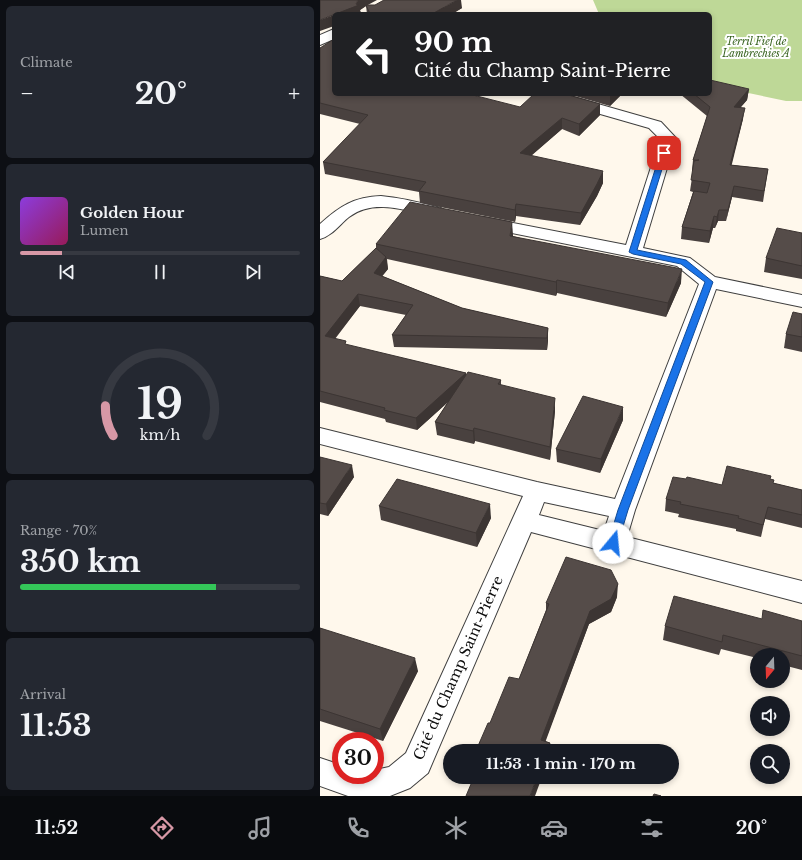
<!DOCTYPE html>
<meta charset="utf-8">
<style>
body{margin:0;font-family:"Libre Baskerville",serif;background:#242831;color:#f1f3f6;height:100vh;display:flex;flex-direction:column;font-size:15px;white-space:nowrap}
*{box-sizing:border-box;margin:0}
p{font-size:13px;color:#9ea1a6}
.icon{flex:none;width:22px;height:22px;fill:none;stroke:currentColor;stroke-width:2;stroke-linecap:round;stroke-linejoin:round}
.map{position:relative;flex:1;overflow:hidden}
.side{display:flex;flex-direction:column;gap:6px;padding:6px;background:#0d0f14;width:320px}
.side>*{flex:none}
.hud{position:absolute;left:12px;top:12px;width:380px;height:84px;border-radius:6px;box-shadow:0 2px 6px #0003;background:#202124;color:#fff;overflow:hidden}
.needle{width:26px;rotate:199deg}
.fabs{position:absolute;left:430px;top:648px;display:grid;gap:8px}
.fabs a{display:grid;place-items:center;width:40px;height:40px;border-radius:50%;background:#171b24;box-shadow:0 2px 6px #0003;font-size:20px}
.speed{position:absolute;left:12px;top:732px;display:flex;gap:8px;font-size:20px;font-weight:700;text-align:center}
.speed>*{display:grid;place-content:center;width:52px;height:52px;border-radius:50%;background:#171b24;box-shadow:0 2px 6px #0003;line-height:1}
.speed .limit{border:6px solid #d22;background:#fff;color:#111}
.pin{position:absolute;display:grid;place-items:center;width:34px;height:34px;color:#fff;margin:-17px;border-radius:8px;box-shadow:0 2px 6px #0006}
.me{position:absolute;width:44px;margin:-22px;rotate:17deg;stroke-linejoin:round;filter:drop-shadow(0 0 3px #0008)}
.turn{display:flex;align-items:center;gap:14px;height:84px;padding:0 16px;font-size:18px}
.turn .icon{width:52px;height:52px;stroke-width:2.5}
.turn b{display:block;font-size:28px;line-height:34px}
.big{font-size:30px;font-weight:800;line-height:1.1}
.side .card{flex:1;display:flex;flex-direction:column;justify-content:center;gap:6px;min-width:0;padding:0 14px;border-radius:6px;background:#242831}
.side .dial{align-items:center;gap:0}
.dial svg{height:104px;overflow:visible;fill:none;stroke:#363941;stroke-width:7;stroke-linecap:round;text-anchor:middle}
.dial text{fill:#f1f3f6;stroke:none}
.song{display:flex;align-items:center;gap:12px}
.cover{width:48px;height:48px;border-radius:6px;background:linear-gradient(135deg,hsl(270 70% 55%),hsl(330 70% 35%))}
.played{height:4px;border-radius:2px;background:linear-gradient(90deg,#d798a6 15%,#363941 15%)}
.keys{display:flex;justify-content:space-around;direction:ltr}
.heat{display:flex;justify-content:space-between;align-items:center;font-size:22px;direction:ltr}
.charge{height:6px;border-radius:3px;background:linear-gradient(90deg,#34c759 70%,#363941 0)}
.trip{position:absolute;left:123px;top:744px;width:236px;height:40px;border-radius:20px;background:#171b24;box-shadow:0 2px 6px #0003;font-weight:800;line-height:40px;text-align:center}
.tabs{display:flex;height:64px;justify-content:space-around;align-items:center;background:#090b0e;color:#9ea1a6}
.tabs .icon{width:28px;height:28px}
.tabs .active{color:#d798a6}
.tabs b{font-size:18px;color:#f1f3f6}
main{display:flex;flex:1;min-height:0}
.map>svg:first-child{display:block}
.forest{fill:#bed897}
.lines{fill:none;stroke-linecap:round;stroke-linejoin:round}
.minor-casing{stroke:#3f3f3f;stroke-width:2}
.minor{fill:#fff;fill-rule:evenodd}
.wall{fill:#49413f}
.shaded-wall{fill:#3c3533}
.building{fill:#554c49;stroke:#3c3533}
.route{fill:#1a73e8;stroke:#114b97}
.labels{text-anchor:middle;stroke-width:4;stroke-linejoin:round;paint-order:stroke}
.far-park-label{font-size:10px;font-style:italic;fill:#37621f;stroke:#fff}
.near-street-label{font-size:14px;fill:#0c0c0c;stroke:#fff}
</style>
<main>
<section class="side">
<div class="card"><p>Climate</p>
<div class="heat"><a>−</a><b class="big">20°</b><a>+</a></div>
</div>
<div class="card">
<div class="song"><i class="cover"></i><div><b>Golden Hour</b><p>Lumen</p></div></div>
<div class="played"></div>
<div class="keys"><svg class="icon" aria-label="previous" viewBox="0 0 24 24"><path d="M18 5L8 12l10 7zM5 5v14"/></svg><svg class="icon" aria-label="pause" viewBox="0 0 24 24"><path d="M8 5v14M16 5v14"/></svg><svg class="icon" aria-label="next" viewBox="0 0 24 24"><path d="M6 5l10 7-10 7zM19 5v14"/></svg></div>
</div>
<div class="card dial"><svg viewBox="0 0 100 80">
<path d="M14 69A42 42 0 1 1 86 69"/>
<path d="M14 69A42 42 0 0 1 8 46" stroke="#d798a6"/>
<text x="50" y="56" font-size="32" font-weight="700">19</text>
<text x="50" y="72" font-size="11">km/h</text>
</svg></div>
<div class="card"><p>Range · 70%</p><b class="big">350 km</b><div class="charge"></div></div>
<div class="card"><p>Arrival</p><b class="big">11:53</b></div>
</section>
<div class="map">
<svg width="482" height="796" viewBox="0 0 482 796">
<rect width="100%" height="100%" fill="#fff8ec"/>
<polygon class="forest" points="273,0 482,0 482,101 466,101 390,85 390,14 279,14"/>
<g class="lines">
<g class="minor-casing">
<g id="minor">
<polygon points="14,29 14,39 0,45 0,35"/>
<path d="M218 94H243L341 122 356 138 323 248 370 258 395 277 482 295V307L396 289 315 510 307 537 482 581V603L211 532 108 773 90 788 70 796H28L0 786V758L21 765V775H55V770L69 767 86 753 203 496 0 444V428L217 482 295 499 379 284 357 266 157 226 154 222 157 218 163 217 306 245 340 139 329 128 221 97ZM224 502 289 516 284 531 219 515Z"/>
<path d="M61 196C82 198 102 203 121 208L124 212 121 216 115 217C87 211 54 198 29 217 20 224 12 236 0 239V224C20 206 34 197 61 196Z"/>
</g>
</g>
<use href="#minor" class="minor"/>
</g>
<g class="wall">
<polygon points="0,0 49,5 142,8 132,14 47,14 46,6 40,10 41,14 14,14"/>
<polygon points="0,48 14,94 200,107 280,104 280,115 259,136 242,129 211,156 283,183 277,196 260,225 196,216 195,222 100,203 99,192 5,174 3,162 40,124 0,114"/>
<polygon points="429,89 427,100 421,107 423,119 411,165 448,169 443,202 412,197 406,221 398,221 395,228 393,228 389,243 361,239 362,227 373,192 370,191 373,171 372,170 373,160 387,116 360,94 390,94"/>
<polygon points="248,94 302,94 290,106"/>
<polygon points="482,233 482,279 444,272 446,258"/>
<polygon points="193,235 193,236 361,283 346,317 237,293 236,296 67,259 68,269 62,276 142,308 228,328 228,340 227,350 74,347 72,335 86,315 40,306 15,339 26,345 146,373 146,375 181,380 181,385 235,411 230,460 155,441 154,444 117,435 115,422 128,402 97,430 66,422 65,419 0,402 0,276 22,281 56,248 56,244"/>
<polygon points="482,314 482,352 464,348 466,334"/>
<polygon points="303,420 280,473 237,462 236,449"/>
<polygon points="0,457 34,477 8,516 0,514"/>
<polygon points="450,479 453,483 482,490 482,528 445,519 441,537 416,531 416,529 358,517 359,514 345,511 346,499 402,485"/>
<polygon points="59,506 171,518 157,547 61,520"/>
<polygon points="297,597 291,612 269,624 225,741 230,743 230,751 159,751 158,746 170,723 199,679 226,610 226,603"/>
<polygon points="441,619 482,621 482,670 463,665 463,655 437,655 437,658 401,649 399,655 343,640 345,626"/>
<polygon points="0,628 98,671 63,741 0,721"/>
</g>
<g class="shaded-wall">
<polygon points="38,0 57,0 46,6 46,5 46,6 40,10 41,14 15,14 36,4"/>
<polygon points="137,0 141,0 142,8 132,14 112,14"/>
<polygon points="14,15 14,26 0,31 0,20"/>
<polygon points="429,89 427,100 412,117 414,107"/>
<polygon points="290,94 302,94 290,106"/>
<polygon points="280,104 280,115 259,136 259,124"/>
<polygon points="425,108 423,119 409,176 410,165"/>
<polygon points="242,118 242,129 200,165 200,153"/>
<polygon points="283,171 283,183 277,196 260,225 261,213"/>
<polygon points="414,186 412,197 406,221 408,210"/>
<polygon points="196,204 196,216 195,222 195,210"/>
<polygon points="399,210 398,221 395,228 397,217"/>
<polygon points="394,216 393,228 389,243 390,231"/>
<polygon points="192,222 193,235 191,249 190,236"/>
<polygon points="66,257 68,269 56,284 54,273"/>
<polygon points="362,269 361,283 346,317 348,303"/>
<polygon points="237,280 237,293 236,296 236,282"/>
<polygon points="38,294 40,306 7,348 5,336"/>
<polygon points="228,328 228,340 227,350 227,338"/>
<polygon points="146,373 147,385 97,430 96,418"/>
<polygon points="235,398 235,411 230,460 230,447"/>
<polygon points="303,407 303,420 280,473 281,459"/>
<polygon points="154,428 155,441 154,444 153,431"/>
<polygon points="32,465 34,477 8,516 6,504"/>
<polygon points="170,504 171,518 157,547 156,533"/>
<polygon points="298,584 297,597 291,612 269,624 222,751 221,740 270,611"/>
<polygon points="95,658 98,671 63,741 60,729"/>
<polygon points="230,743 230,751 227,751"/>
<polygon points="217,777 222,777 215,796 210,796"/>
</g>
<g class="building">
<polygon points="0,0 38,0 36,4 39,5 0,20"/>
<polygon points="64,0 137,0 112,14 50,14 46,5 55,5"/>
<polygon points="14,39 14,94 149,94 200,107 214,94 245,94 280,104 259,124 242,118 200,153 283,171 277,184 261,213 196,204 195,210 99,191 106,182 3,162 48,115 0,103 0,48"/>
<polygon points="390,80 429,89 414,107 425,108 410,165 448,169 444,191 414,186 408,210 399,210 397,217 394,216 390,231 362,227 374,191 387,193 390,183 371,180 374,161 379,160 373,160 390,107 374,94 390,94"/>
<polygon points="90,202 192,222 190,236 362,269 348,303 237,280 236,282 56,244"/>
<polygon points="457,228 482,233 482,266 446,258"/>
<polygon points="56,248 66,257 54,273 142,308 228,328 227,338 72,335 93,305 38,294 5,336 26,341 25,344 146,373 96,418 64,410 65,408 0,391 0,276 22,281"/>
<polygon points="473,312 482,314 482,337 466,334"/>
<polygon points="148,372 181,380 178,384 235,398 230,447 154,428 153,431 115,422"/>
<polygon points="263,396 303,407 281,459 236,449"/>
<polygon points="0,457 32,465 6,504 0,503"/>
<polygon points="407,466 451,476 450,479 454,480 453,483 482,490 482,515 448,507 443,525 418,518 419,516 360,504 361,502 346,499 353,477 366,479 367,477 402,485"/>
<polygon points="77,479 170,504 156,533 59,506"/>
<polygon points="246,557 291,570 298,584 291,599 270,611 221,740 230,743 227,751 165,751 166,748 158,746 168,723 170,723 189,677 199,679 229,604 226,603"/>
<polygon points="354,596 442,619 443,610 482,621 482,656 403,635 402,642 345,626"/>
<polygon points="0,628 95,658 60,729 0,709"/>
<polygon points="154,777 217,777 210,796 146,796"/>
<polygon points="334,794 341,796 333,796"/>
</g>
<polygon class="route" points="341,151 347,153 317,250 366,260 393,282 308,510 298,543 297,546 293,547 289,546 288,543 298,510 385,282 361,264 313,254 309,252"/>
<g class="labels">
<g class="far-park-label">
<text x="436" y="45">Terril Fief de<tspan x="436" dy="12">Lambrechies A</tspan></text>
</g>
<g class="near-street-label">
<text transform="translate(138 668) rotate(-66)" y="5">Cité du Champ Saint-Pierre</text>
</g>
</g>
</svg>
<div class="fabs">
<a><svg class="needle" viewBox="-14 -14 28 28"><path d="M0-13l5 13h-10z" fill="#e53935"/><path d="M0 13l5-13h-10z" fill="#9ea1a6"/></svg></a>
<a><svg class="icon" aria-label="sound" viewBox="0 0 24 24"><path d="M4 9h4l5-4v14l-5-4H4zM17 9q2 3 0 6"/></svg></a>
<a><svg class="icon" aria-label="search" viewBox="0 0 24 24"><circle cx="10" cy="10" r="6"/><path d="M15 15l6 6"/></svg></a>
</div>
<div class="speed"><div class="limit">30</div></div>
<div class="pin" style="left:344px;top:153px;background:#d93025"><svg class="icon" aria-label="arrive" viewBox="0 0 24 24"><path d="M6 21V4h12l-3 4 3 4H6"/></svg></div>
<svg class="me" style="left:293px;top:543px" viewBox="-20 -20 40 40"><circle r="19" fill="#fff"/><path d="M0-13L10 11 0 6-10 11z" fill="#1a73e8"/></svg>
<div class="trip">11:53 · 1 min · 170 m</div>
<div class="hud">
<div class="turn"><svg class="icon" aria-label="left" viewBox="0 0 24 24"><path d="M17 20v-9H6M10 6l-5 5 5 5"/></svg><div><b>90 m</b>Cité du Champ Saint-Pierre</div></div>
</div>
</div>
</main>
<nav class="tabs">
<b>11:52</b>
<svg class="icon active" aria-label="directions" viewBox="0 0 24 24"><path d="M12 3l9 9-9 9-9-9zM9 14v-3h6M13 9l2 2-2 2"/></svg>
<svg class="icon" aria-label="music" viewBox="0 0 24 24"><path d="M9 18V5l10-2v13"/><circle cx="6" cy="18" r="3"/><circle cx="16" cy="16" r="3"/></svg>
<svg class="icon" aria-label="phone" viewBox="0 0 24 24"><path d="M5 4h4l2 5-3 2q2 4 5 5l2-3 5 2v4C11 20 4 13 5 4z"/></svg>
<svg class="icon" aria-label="climate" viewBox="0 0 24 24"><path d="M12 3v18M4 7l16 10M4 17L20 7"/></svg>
<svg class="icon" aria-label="car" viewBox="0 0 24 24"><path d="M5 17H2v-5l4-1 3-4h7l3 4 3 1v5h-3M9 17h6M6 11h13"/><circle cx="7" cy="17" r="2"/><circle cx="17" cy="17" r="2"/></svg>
<svg class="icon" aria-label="filters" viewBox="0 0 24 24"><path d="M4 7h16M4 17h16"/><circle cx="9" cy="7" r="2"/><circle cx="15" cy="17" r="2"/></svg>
<b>20°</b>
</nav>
